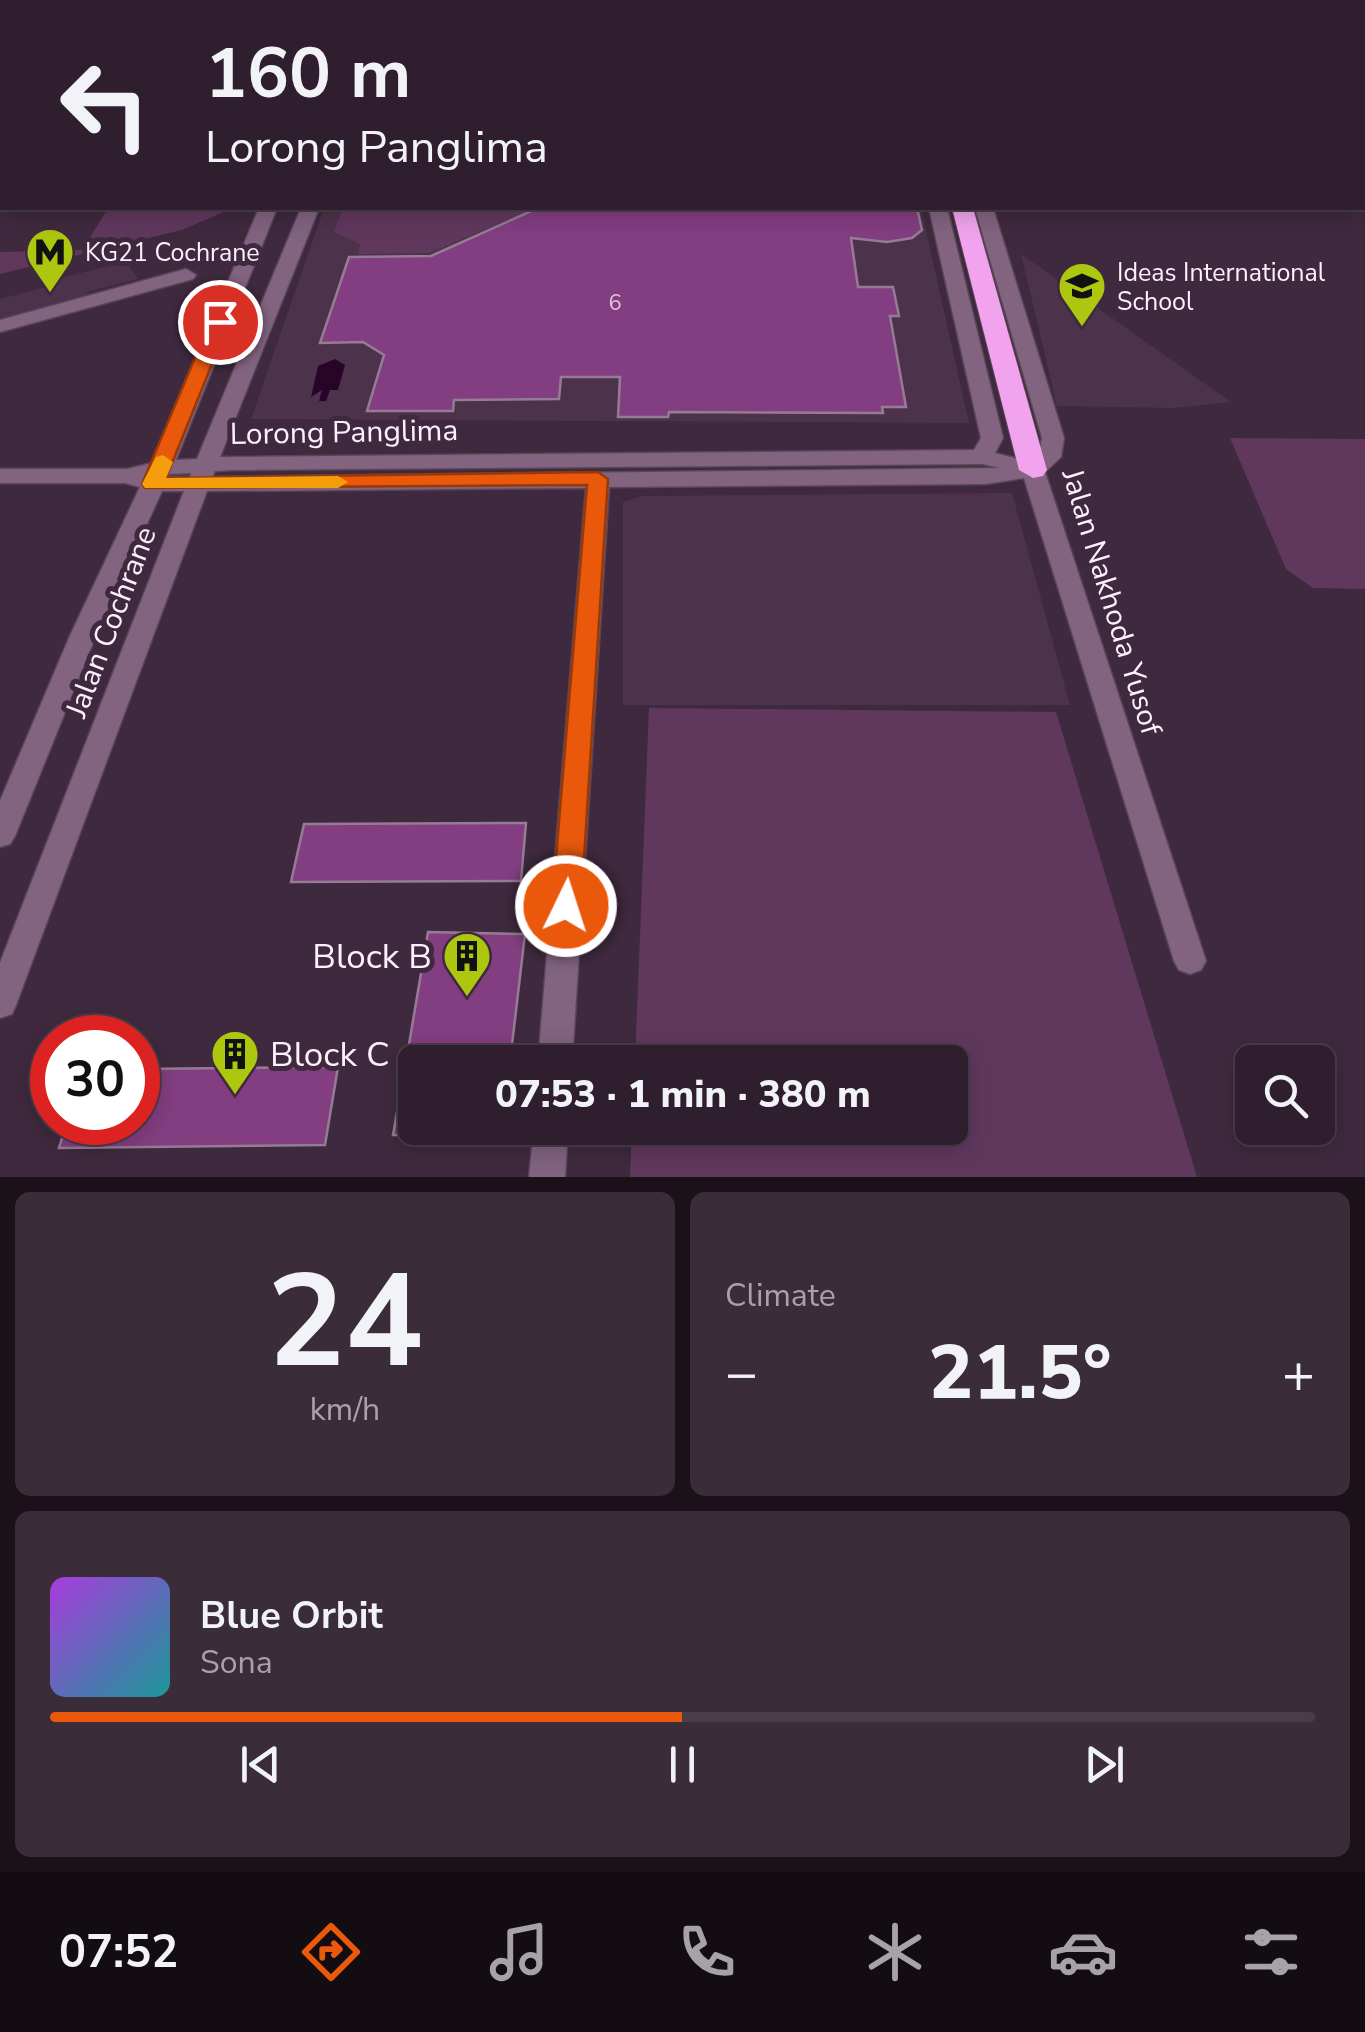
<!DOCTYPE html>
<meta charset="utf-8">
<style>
body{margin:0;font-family:"Nunito Sans",sans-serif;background:#3b2c3a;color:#f1f3f6;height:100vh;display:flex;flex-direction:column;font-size:38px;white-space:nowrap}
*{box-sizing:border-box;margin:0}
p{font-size:32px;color:#a7a2aa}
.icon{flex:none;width:55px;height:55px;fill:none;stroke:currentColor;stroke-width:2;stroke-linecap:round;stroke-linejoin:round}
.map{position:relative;height:1177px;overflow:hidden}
.drawer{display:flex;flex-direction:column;gap:15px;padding:15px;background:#1a1119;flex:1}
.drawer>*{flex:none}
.banner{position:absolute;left:0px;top:0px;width:1365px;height:210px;box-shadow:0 5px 25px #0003,0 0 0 2px #4a3d4a;background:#2f1f2e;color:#f1f3f6;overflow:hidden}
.buttons{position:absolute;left:1235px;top:1045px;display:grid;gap:20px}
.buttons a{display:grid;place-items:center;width:100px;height:100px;border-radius:15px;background:#2f1f2e;box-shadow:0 5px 25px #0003,0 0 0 2px #4a3d4a;font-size:50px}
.speed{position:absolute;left:30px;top:1015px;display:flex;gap:20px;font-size:50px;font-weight:700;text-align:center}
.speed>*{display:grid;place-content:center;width:130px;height:130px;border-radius:50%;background:#2f1f2e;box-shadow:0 5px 25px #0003,0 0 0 2px #4a3d4a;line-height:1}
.speed .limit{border:15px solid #d22;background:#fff;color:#111}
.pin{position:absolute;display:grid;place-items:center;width:85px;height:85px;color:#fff;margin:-42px;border:5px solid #fff;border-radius:50%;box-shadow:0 2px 10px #0007}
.me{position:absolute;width:110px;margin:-55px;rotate:4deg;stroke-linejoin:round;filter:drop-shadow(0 0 8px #0008)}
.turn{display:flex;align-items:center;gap:35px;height:210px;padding:0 40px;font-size:45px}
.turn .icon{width:130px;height:130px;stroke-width:2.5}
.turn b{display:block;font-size:70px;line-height:85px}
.big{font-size:75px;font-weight:800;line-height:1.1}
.drawer .widget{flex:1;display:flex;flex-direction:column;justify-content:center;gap:15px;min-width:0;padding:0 35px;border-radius:15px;background:#3b2c3a}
.drawer .dial{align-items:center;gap:0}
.dial b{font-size:130px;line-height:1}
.song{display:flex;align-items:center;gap:30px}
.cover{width:120px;height:120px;border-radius:15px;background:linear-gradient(135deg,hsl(280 70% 55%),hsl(180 70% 35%))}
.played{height:10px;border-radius:5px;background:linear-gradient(90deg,#ea580c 50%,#4a3d4a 50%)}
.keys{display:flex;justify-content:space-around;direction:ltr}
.heat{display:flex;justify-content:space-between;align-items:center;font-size:55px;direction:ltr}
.drawer .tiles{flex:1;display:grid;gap:15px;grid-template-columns:1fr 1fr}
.widget:last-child{grid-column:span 2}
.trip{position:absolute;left:398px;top:1045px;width:570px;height:100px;border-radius:15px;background:#2f1f2e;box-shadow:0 5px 25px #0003,0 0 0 2px #4a3d4a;font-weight:800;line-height:100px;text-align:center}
.menu{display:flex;height:160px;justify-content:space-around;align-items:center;background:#130c12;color:#a7a2aa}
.menu .icon{width:70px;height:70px}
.menu .current{color:#ea580c}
.menu b{font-size:45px;color:#f1f3f6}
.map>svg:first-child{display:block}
.built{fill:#4d324b}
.green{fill:#60385e}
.water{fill:#280528}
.building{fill:#833e81;stroke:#957c94;stroke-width:2.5}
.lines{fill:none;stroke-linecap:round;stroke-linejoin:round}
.minor-casing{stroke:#5a4558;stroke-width:3}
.major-casing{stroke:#5a4558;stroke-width:3}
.highway-casing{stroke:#5a4558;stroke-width:2}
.minor{fill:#826380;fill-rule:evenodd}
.major{fill:#d292ce;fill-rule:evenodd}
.highway{fill:#f1a4ed;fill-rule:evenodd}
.highway-bridge-casing{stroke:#5a4558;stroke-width:20;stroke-linecap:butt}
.highway-bridge{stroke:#f1a4ed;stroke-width:19}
.route{fill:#ea580c;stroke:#983908;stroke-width:2.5}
.slow{fill:#f59e0b}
.labels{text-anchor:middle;stroke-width:10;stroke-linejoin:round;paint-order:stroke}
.far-number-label{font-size:22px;fill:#dec3dc}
.far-poi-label{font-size:25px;fill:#fdeffb;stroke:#3f293e;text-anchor:start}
.street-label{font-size:30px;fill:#fdeffb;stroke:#3f293e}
.near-poi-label{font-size:35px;fill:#fdeffb;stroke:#3f293e;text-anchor:end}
</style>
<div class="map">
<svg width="1365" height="1177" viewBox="0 0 1365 1177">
<rect width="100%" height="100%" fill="#3f293e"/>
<g class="built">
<polygon points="396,0 856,0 856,2 395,2"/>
<polygon points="324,208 921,208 969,423 251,419"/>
<polygon points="1021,254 1231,402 1174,408 1057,406"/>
<polygon points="126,262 138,279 86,292 93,303 0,327 0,299 54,285 52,280"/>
<polygon points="1012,493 1070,705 623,705 623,502 642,496"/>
</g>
<g class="green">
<polygon points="343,208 536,208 429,253 358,254 360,244 334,232"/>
<polygon points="107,210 228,210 182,230 0,274 0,252 82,250"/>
<polygon points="1230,438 1365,439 1365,589 1313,588 1286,569"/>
<polygon points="649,708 1056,712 1197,1177 630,1177 632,1128 950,1128 950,1062 635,1062"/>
</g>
<polygon class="water" points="335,359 345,365 338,390 330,390 326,401 319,401 322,390 311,397 318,366"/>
<g class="building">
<polygon points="538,208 917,208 922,230 912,238 887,242 851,238 858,287 893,287 899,316 890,316 906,407 882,407 883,413 669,412 668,417 618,417 620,377 561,377 559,399 454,400 453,411 367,411 384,355 363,342 320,343 349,257 431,256"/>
<polygon points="526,823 521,881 291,882 304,824"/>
<polygon points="428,932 525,934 510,1062 406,1062"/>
<polygon points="338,1067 325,1145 59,1148 67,1122 138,1122 138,1069"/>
<polygon points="404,1072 415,1073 415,1135 393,1135"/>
</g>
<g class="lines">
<g class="minor-casing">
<g id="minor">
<polygon points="913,0 927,0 928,2 914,2"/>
<path d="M259 208H277L176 460 197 459 301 208H319L220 457 974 450 981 438 929 208H947L1003 438 995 453 1030 462 1039 454 1042 438 975 208H993L1064 438 1061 457 1045 472 1206 961 1201 970 1190 974 1179 970 1174 961 1024 478 986 484 609 487 572 1062H538L586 488 207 491 16 1005 12 1014 0 1018V963L184 491H162L95 638 15 836 10 844 0 847V801L69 638 140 487 125 483H0V469H127L152 463ZM982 464 1000 468 212 477 215 471 233 470ZM191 473 190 477H168L169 474Z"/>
<polygon points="186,269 196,275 193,279 0,332 0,320"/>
<polygon points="534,1128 568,1128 565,1177 529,1177"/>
</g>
</g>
<g class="major-casing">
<rect id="major" x="1362" y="46" width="3" height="10"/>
</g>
<g class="highway-casing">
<g id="highway">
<polygon points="1049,0 1079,0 1080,2 1050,2"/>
<polygon points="1155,0 1172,0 1173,2 1156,2"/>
<rect x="1362" y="37" width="3" height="10"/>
<rect x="1362" y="59" width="3" height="12"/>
<polygon points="952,208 973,208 1047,470 1043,476 1033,478 1019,470"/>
</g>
</g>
<use href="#minor" class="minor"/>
<use href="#major" class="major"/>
<use href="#highway" class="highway"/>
<g class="highway-bridge-casing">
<polyline id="highway-bridge" points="1105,0 1122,2"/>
</g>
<use href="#highway-bridge" class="highway-bridge"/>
</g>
<polygon class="route" points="220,317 229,322 166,478 598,472 608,479 581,906 576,914 566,917 557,914 552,906 587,485 145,488 142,484 210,322"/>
<polygon class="slow" points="163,455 173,462 166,478 338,476 348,482 338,488 145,488 142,484 156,457"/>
<defs>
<g id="metro-pin" transform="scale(2.5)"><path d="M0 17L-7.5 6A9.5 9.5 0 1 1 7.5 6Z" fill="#adc60f" stroke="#3f293e"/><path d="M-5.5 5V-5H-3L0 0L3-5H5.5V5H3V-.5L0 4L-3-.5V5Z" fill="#111"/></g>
<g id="school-pin" transform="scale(2.5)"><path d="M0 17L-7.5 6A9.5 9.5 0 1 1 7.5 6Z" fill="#adc60f" stroke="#3f293e"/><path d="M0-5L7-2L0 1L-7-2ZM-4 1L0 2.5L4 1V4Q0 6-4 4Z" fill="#111"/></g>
<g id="building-pin" transform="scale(2.5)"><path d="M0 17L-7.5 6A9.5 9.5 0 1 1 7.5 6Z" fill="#adc60f" stroke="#3f293e"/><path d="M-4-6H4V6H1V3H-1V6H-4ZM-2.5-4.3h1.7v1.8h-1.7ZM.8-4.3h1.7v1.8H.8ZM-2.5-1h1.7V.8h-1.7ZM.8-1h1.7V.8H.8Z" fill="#111"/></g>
</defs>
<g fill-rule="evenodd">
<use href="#metro-pin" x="50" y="252"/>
<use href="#school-pin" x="1082" y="286"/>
<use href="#building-pin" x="467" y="956"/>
<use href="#building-pin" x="235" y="1054"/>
</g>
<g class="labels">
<g class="far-number-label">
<text x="615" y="310">6</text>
</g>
<g class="far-poi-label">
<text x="85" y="261">KG21 Cochrane</text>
<text x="1117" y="281">Ideas International<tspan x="1117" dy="29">School</tspan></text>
</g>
<g class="street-label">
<text transform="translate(344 432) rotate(-1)" y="10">Lorong Panglima</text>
<text transform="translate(1112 602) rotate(73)" y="10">Jalan Nakhoda Yusof</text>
<text transform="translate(111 622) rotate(-69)" y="10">Jalan Cochrane</text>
</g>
<g class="near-poi-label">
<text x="432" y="968">Block B</text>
<text x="270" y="1066" text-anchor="start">Block C</text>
</g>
</g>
</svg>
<div class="buttons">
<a><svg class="icon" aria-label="search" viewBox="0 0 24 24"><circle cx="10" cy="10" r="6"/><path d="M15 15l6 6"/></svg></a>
</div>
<div class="speed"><div class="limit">30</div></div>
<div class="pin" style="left:220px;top:322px;background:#d93025"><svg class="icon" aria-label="arrive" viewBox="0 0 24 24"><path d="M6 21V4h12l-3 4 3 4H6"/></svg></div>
<svg class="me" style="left:566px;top:906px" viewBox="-20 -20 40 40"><circle r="17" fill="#ea580c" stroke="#fff" stroke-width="3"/><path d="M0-11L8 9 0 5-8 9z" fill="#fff"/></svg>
<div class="trip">07:53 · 1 min · 380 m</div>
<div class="banner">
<div class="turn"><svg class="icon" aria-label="left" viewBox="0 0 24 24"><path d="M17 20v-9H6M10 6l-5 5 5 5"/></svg><div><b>160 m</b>Lorong Panglima</div></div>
</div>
</div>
<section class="drawer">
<div class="tiles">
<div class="widget dial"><b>24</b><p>km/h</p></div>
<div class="widget"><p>Climate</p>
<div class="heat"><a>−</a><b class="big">21.5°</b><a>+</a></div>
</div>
<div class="widget">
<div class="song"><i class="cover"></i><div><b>Blue Orbit</b><p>Sona</p></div></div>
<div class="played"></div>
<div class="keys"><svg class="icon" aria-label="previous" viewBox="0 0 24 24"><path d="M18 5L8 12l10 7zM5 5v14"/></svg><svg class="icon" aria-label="pause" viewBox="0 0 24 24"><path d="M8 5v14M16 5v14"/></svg><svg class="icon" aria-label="next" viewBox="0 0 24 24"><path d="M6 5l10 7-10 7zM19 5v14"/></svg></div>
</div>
</div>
</section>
<nav class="menu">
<b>07:52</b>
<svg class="icon current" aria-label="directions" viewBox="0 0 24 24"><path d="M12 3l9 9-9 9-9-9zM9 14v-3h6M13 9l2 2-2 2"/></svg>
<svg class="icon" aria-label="music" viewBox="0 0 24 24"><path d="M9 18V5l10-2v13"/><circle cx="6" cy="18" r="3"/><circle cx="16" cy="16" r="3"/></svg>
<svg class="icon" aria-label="phone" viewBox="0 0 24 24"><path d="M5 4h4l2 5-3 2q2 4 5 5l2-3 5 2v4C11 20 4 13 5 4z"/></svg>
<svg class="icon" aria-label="climate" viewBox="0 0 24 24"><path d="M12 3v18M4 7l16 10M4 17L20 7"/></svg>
<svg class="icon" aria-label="car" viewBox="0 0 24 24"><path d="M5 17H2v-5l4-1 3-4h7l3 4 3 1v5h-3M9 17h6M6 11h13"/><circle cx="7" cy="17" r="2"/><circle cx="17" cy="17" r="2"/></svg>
<svg class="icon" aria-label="filters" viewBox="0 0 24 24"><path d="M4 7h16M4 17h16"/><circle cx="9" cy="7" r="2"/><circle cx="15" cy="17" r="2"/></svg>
</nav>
